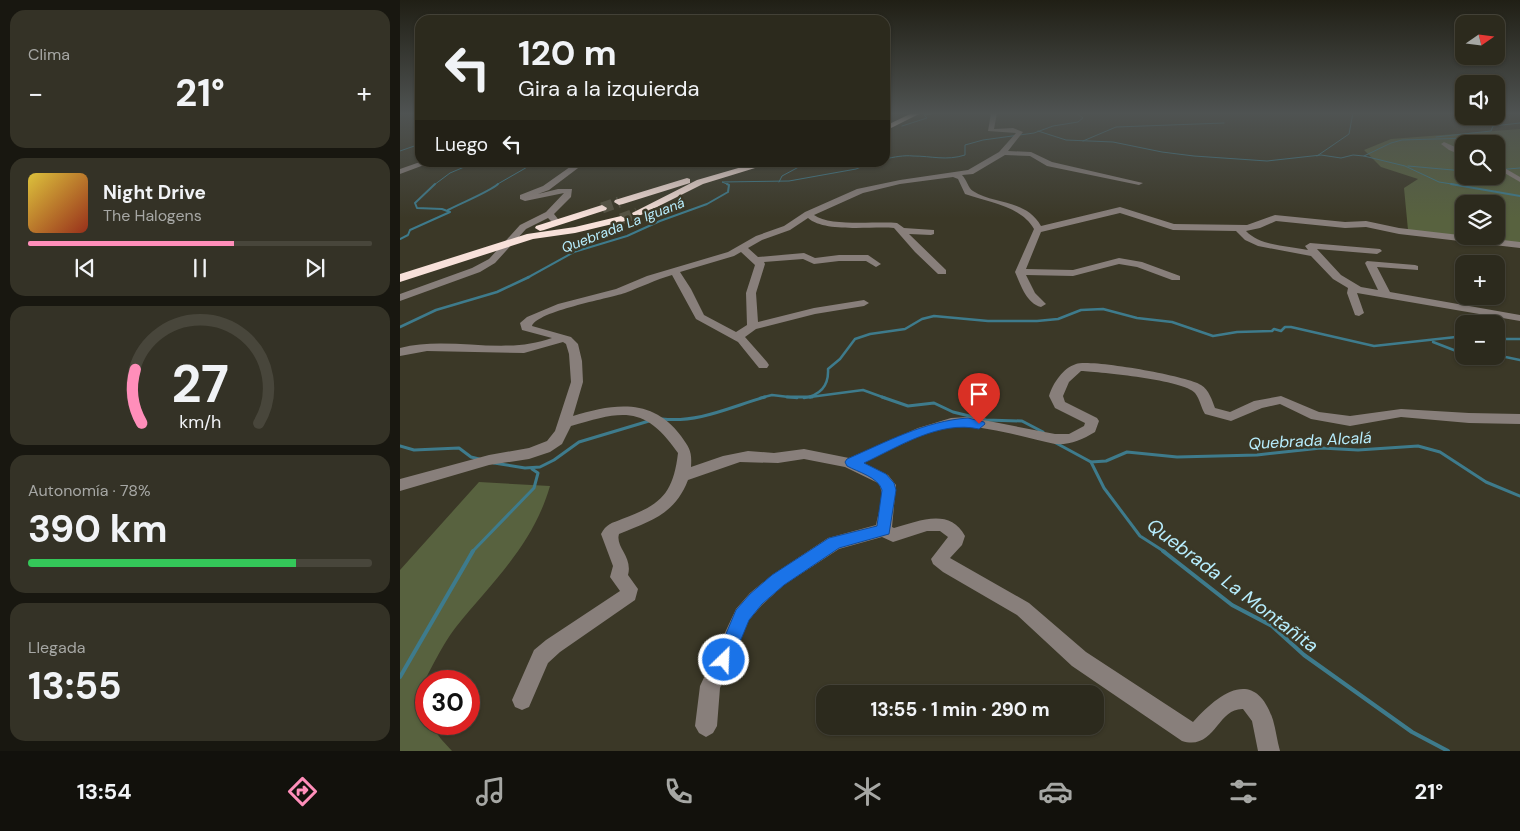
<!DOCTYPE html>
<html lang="es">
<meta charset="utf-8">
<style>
body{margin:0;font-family:"DM Sans",sans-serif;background:#343226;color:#f1f3f6;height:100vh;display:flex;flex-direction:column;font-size:19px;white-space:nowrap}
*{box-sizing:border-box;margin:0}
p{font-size:16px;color:#a6a7a4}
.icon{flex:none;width:28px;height:28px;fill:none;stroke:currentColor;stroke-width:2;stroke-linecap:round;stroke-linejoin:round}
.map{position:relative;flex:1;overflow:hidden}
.drawer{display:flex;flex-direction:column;gap:10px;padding:10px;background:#181710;width:400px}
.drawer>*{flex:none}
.banner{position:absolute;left:15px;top:15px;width:475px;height:152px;border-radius:15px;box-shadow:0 1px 4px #0004,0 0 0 1px #48463b;background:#2c2a1d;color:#f1f3f6;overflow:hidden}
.needle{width:32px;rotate:76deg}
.tools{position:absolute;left:1055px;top:15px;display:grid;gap:10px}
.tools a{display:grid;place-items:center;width:50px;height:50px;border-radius:10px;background:#2c2a1d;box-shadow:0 1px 4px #0004,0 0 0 1px #48463b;font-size:25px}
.speed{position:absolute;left:15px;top:670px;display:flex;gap:10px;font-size:25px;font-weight:700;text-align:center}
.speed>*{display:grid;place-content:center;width:65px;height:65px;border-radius:50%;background:#2c2a1d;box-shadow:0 1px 4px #0004,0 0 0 1px #48463b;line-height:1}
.speed .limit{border:8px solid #d22;background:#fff;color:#111}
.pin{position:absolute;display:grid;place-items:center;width:42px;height:42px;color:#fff;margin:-51px -21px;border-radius:50% 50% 50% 0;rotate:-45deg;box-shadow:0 0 5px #0007}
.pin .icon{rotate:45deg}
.me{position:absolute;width:55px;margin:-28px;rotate:24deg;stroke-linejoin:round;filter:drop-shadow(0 0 4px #0008)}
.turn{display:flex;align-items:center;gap:18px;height:105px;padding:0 20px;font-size:22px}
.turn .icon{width:65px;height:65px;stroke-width:2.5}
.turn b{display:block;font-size:35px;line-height:42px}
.then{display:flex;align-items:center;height:48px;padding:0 20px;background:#0003;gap:10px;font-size:19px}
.big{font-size:38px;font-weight:700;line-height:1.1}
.drawer .card{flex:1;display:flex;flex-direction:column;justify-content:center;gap:8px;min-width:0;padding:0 18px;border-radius:15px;background:#343226}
.drawer .dial{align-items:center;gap:0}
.dial svg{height:130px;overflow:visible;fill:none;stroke:#48463b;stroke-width:7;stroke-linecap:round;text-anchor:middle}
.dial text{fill:#f1f3f6;stroke:none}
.song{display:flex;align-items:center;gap:15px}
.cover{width:60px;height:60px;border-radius:8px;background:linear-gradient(135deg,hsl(50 70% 55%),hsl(10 70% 35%))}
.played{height:5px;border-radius:2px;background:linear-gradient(90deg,#ff8eba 60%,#48463b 60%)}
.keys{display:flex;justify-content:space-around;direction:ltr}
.heat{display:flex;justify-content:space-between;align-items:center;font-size:28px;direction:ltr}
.charge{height:8px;border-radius:4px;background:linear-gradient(90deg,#34c759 78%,#48463b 0)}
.trip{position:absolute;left:416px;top:685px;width:288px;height:50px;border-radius:15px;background:#2c2a1d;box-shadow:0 1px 4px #0004,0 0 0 1px #48463b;font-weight:700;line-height:50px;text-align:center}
.dock{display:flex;height:80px;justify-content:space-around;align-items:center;background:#12110c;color:#a6a7a4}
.dock .icon{width:35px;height:35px}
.dock .active{color:#ff8eba}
.dock b{font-size:22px;color:#f1f3f6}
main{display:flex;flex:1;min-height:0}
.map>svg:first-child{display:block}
.green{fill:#58623f;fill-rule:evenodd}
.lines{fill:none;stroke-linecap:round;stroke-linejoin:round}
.stream-far4{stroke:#3e7b8c;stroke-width:1}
.stream-far3{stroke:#3e7b8c;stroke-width:2}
.stream-far2{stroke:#3e7b8c;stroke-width:2.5}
.stream-far1{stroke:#3e7b8c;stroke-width:3}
.stream{stroke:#3e7b8c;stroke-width:4}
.highway-tunnel{stroke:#555242;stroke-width:11;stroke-dasharray:11 5.5;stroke-linecap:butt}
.minor{fill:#887f7b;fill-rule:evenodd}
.highway{fill:#f8e1da;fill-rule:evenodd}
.route{fill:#1a73e8;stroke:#114b97}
.labels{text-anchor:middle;stroke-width:5;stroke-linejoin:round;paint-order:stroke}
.far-water-label{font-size:14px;font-style:italic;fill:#b7edfd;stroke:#3b3827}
.water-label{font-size:16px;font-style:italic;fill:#b7edfd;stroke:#3b3827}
.near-water-label{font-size:19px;font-style:italic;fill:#b7edfd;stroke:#3b3827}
</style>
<main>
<section class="drawer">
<div class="card"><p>Clima</p>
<div class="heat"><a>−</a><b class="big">21°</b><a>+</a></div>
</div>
<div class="card">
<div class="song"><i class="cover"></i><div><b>Night Drive</b><p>The Halogens</p></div></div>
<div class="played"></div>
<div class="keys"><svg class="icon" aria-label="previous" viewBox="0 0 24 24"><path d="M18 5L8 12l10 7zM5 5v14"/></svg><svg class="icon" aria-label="pause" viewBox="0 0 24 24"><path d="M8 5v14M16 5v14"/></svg><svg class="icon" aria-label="next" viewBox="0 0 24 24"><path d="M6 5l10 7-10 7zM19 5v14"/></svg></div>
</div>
<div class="card dial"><svg viewBox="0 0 100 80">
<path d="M14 69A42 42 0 1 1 86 69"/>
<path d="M14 69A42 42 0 0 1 10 36" stroke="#ff8eba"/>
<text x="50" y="56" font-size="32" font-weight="700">27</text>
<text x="50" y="72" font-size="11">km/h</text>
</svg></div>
<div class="card"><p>Autonomía · 78%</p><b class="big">390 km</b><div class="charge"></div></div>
<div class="card"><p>Llegada</p><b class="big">13:55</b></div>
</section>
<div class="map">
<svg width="1120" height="751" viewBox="0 0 1120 751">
<rect width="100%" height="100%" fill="#3b3827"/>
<g class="green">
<path d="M1120 129V245L1008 230 1004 188 1018 179 981 167 964 150 991 139ZM1064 144H1096V176H1064ZM1064 204H1096V236H1064Z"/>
<path d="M79 482 150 486C133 545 93 581 56 627 41 646 26 679 14 701L26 719V724H30L41 739 52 751H0V570Z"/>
</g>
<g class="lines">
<g class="stream-far4">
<polyline points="502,126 527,118 524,115 537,113"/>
<polyline points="638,131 666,140 713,142 762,152 794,156 867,161 921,155 941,158 953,155 964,156 1005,166 1039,182 1058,185"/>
<polyline points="1036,137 1091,131 1093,126 1120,123"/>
<polyline points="683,141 716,127 824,123"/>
<polyline points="0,151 20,144"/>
<polyline points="917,156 949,134 953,113"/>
<polyline points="964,156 991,143 1002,140 1069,138"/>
<path d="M485 159C494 157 504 155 513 156 532 156 546 161 565 155V145L583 140 634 133 653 126 678 122 683 118 677 113"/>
<polyline points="1008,166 1064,171"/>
<polyline points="1096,170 1120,168"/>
<polyline points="379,182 382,176 408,162"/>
<polyline points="34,185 50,173 76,162"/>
<polyline points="96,185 136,162"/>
<polyline points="329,185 322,182 389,181 456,169 474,162"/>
</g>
<g class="stream-far3">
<polyline points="1051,184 1120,196"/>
<path d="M48 210C61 203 89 192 98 184"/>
<polyline points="0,239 8,235 10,230 50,212 42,209 17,208 15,203 35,184"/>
<polyline points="127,278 174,252 227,236 260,221 307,204 328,192 329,185 327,184"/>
</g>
<g class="stream-far2">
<polyline points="0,327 36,310 97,292 129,277"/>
<polyline points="1096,339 1120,339"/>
<polyline points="1033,342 1064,354"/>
<polyline points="1096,355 1120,360"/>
<polyline points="1068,356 1075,359 1081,356"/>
<polyline points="410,397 463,390 485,398"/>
<polyline points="360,398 372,395 397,398"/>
<path d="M404 398C421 395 429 386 428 369L440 359 455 339 470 334 505 329 522 319 534 316 588 321H637L658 319 681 310 703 309 737 318 772 322 813 336 837 332 872 331 874 329 881 331 885 327H891L974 346 1056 337 1064 332"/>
</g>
<g class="stream-far1">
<polyline points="387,397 410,397"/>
<polyline points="410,397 412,397"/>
<polyline points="482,397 508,406 534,403 553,412 586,420 622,421 643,432"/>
<path d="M262 419C299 423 330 407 365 397"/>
<polyline points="656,443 691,462 704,488 740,536 765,552"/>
<polyline points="0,446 14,450 59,448 71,457 79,459"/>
<polyline points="691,462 706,461 727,452 777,457 857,455 921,448 958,450 1018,446 1040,452 1086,482 1120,496"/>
<polyline points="94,463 125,468 140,467 154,460 179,442 249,421"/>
<polyline points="72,552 134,488 138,473 132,469"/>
</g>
<g class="stream">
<polyline points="763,551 832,605 872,626 904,655 1012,732 1048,751"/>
<polyline points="0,677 73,551"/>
</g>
<g class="highway-tunnel">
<polyline points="202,208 219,202"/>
<polyline points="221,219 237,213"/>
</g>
<g class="minor">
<path d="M591 113H597L594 129 613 128 623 132 608 151 631 152 652 162 743 183 739 185 647 166 630 156 605 155 573 174 562 175C567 180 568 188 573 191 595 205 626 199 641 226L720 207 774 224 847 225 875 215 945 222 966 221 999 228 1120 242V248L999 234 966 227 945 228 876 221 860 228 846 231C860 246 888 246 908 250L905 246 910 243 980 249 982 251 977 254 917 249 941 275 961 287 978 290 965 263 967 261 1015 265 1018 266V270L977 267 990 292 1120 315V321L957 293 964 313 959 316 955 315 947 293 948 288 933 279 911 256 858 246 845 240 836 231 773 230 720 213 641 232 626 269 673 270 719 258 742 262 780 276V280H772L737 267 719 264 673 276 626 275 635 293 646 304 641 307C626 303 621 285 615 272L634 229C621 206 588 202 565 194L558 179 553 177 500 184 463 193 414 215C430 227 476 221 497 223L504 228 534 230V234L531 235 509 234 546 270V274H538L515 252 494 228C472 226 425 233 408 218L390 230 362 240 348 248 358 257 404 253 415 258 439 255H468L481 264 476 267 466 261H439L414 264 403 259 364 262 365 264 356 293 358 322 414 308 464 300 469 303 464 306 415 314 356 329 345 337 367 362 369 365 367 368H359L338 342 296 319 272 275C255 280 241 287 225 293 207 299 138 311 132 326L171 337 178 344 182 361 183 382 173 416C213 404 252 397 281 436 290 449 292 451 291 467L323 456 348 451 374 453 404 449 449 458 518 428 551 418 568 417 655 434H669L684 426 685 423 655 408 649 396C653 383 663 368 676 364 691 359 787 376 801 385 809 390 812 400 815 408L830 412 854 401 881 396 919 412 950 416 1001 409 1069 413 1120 414V424L1069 423 1001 417 950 426 911 419 880 404 862 408 831 421 805 414C801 408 800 399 795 393 784 380 701 372 681 371L669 382 663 396 665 402 697 418 699 421 695 432C682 440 670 445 655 444 626 438 582 424 553 427 523 431 492 450 464 463L488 475 496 485 492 527 494 528C518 521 550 507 565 536L562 545 550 558 629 603 686 652 793 722C819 693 855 666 873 720 876 730 877 741 880 751H858L852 721 843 709C817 708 815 751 782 741L672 666 617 615 543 572 533 564 531 559 548 537 540 531H527L493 542 482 537 439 549 384 585 362 605 349 620 320 688 317 726 313 733 306 737 299 733 295 726 300 686 336 609 350 593 372 575 428 538 476 525C478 513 486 493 478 483L445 467 404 459 378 463 340 462 288 480C275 514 251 521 219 534 215 547 233 557 228 575L238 589 235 600 160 652 148 663 129 707 122 710 115 707 112 700 134 650 146 640 220 591 210 577 213 566 201 534C206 524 212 523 222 519 260 505 273 495 278 453 244 404 222 411 171 426L162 444 150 452 129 459 89 465 0 491V479L89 455 129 448 147 441 155 431 171 382 169 354 166 344 163 342 124 353 27 351 0 356V348C49 335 103 356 152 338L122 330 120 323 127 317 158 304 216 289 247 276 328 252 356 236 384 226 405 212 457 189 500 180 568 170 599 152 616 133 588 131ZM341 252 355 265 346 293 347 325 336 332 304 315 291 289 280 272 334 256Z"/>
<polygon points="1044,142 1064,151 1064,156 1049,150 1041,144"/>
<polygon points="20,162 32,162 0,174 0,169"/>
<polygon points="177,162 186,162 149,190 138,194 158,189 172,189 171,197 154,214 158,219 157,221 151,221 148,218 126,229 95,263 80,272 0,301 0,294 72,268 89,259 120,225 146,212 164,193 125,201 120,199 120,195 143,186"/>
<polygon points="1096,163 1120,177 1120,182 1096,168"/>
</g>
<g class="highway">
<polygon points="512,113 521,113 485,131 485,126"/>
<polygon points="359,162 375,162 303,184 241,215 233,215 232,213 297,180"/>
<polygon points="287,178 290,179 290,183 223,204 219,205 214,202 215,200"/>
<polygon points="202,205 207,208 206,210 144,230 140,231 135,228 136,226"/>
<polygon points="221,216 226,219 225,221 175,233 133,239 0,282 0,274 127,234 175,227"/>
</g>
</g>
<linearGradient id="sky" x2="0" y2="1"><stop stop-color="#201f15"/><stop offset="0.52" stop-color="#4f5352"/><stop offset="1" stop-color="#4f5352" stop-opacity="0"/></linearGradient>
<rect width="1120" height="218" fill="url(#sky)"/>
<path class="route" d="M568 418 584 422 585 424 579 429C540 420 498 447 464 463L486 474 494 483 496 490 489 534 439 548 384 585 362 604 349 620 330 666 324 669 317 666 315 660 336 610 350 594 372 575 429 538 477 526 482 490C478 477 458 472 447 466L445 462 447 459C486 442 525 421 568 418Z"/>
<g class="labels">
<g class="far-water-label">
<text transform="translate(223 225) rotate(-21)" y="5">Quebrada La Iguaná</text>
</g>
<g class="water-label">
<text transform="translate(910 440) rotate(-3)" y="6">Quebrada Alcalá</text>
</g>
<g class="near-water-label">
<text transform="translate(833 585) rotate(37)" y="7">Quebrada La Montañita</text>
</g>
</g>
</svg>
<div class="tools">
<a><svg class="needle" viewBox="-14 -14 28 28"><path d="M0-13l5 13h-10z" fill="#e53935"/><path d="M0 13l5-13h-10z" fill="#a6a7a4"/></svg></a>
<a><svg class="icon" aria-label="sound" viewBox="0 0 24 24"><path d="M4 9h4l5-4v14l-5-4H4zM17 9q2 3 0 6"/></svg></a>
<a><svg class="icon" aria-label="search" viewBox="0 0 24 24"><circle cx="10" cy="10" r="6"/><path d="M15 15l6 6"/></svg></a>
<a><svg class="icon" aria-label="layers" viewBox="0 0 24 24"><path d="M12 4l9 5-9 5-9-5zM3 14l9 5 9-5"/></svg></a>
<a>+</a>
<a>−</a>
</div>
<div class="speed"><div class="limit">30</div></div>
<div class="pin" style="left:579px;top:424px;background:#d93025"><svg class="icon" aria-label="arrive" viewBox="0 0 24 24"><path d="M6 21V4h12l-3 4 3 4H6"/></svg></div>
<svg class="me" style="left:324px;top:660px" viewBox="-20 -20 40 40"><circle r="17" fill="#1a73e8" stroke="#fff" stroke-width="3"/><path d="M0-11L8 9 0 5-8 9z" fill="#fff"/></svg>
<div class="trip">13:55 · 1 min · 290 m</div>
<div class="banner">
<div class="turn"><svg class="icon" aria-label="left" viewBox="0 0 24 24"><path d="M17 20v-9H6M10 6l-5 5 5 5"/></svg><div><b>120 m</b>Gira a la izquierda</div></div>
<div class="then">Luego<svg class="icon" aria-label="left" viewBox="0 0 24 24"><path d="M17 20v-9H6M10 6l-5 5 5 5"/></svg></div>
</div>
</div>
</main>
<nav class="dock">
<b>13:54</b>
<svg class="icon active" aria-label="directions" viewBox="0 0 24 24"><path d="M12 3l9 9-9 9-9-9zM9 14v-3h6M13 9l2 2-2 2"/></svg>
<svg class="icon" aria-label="music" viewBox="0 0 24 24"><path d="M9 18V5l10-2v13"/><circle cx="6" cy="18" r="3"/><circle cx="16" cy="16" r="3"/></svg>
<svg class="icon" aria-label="phone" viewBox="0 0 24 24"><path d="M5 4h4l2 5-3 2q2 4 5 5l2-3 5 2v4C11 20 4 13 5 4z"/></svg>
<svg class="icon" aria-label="climate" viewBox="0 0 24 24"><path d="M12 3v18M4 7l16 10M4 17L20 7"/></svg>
<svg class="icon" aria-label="car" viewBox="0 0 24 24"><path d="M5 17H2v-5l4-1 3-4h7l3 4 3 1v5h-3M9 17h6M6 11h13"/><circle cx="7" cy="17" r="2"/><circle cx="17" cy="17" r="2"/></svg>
<svg class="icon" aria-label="filters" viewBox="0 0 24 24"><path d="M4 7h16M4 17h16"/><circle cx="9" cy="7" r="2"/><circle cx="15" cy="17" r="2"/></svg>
<b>21°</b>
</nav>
